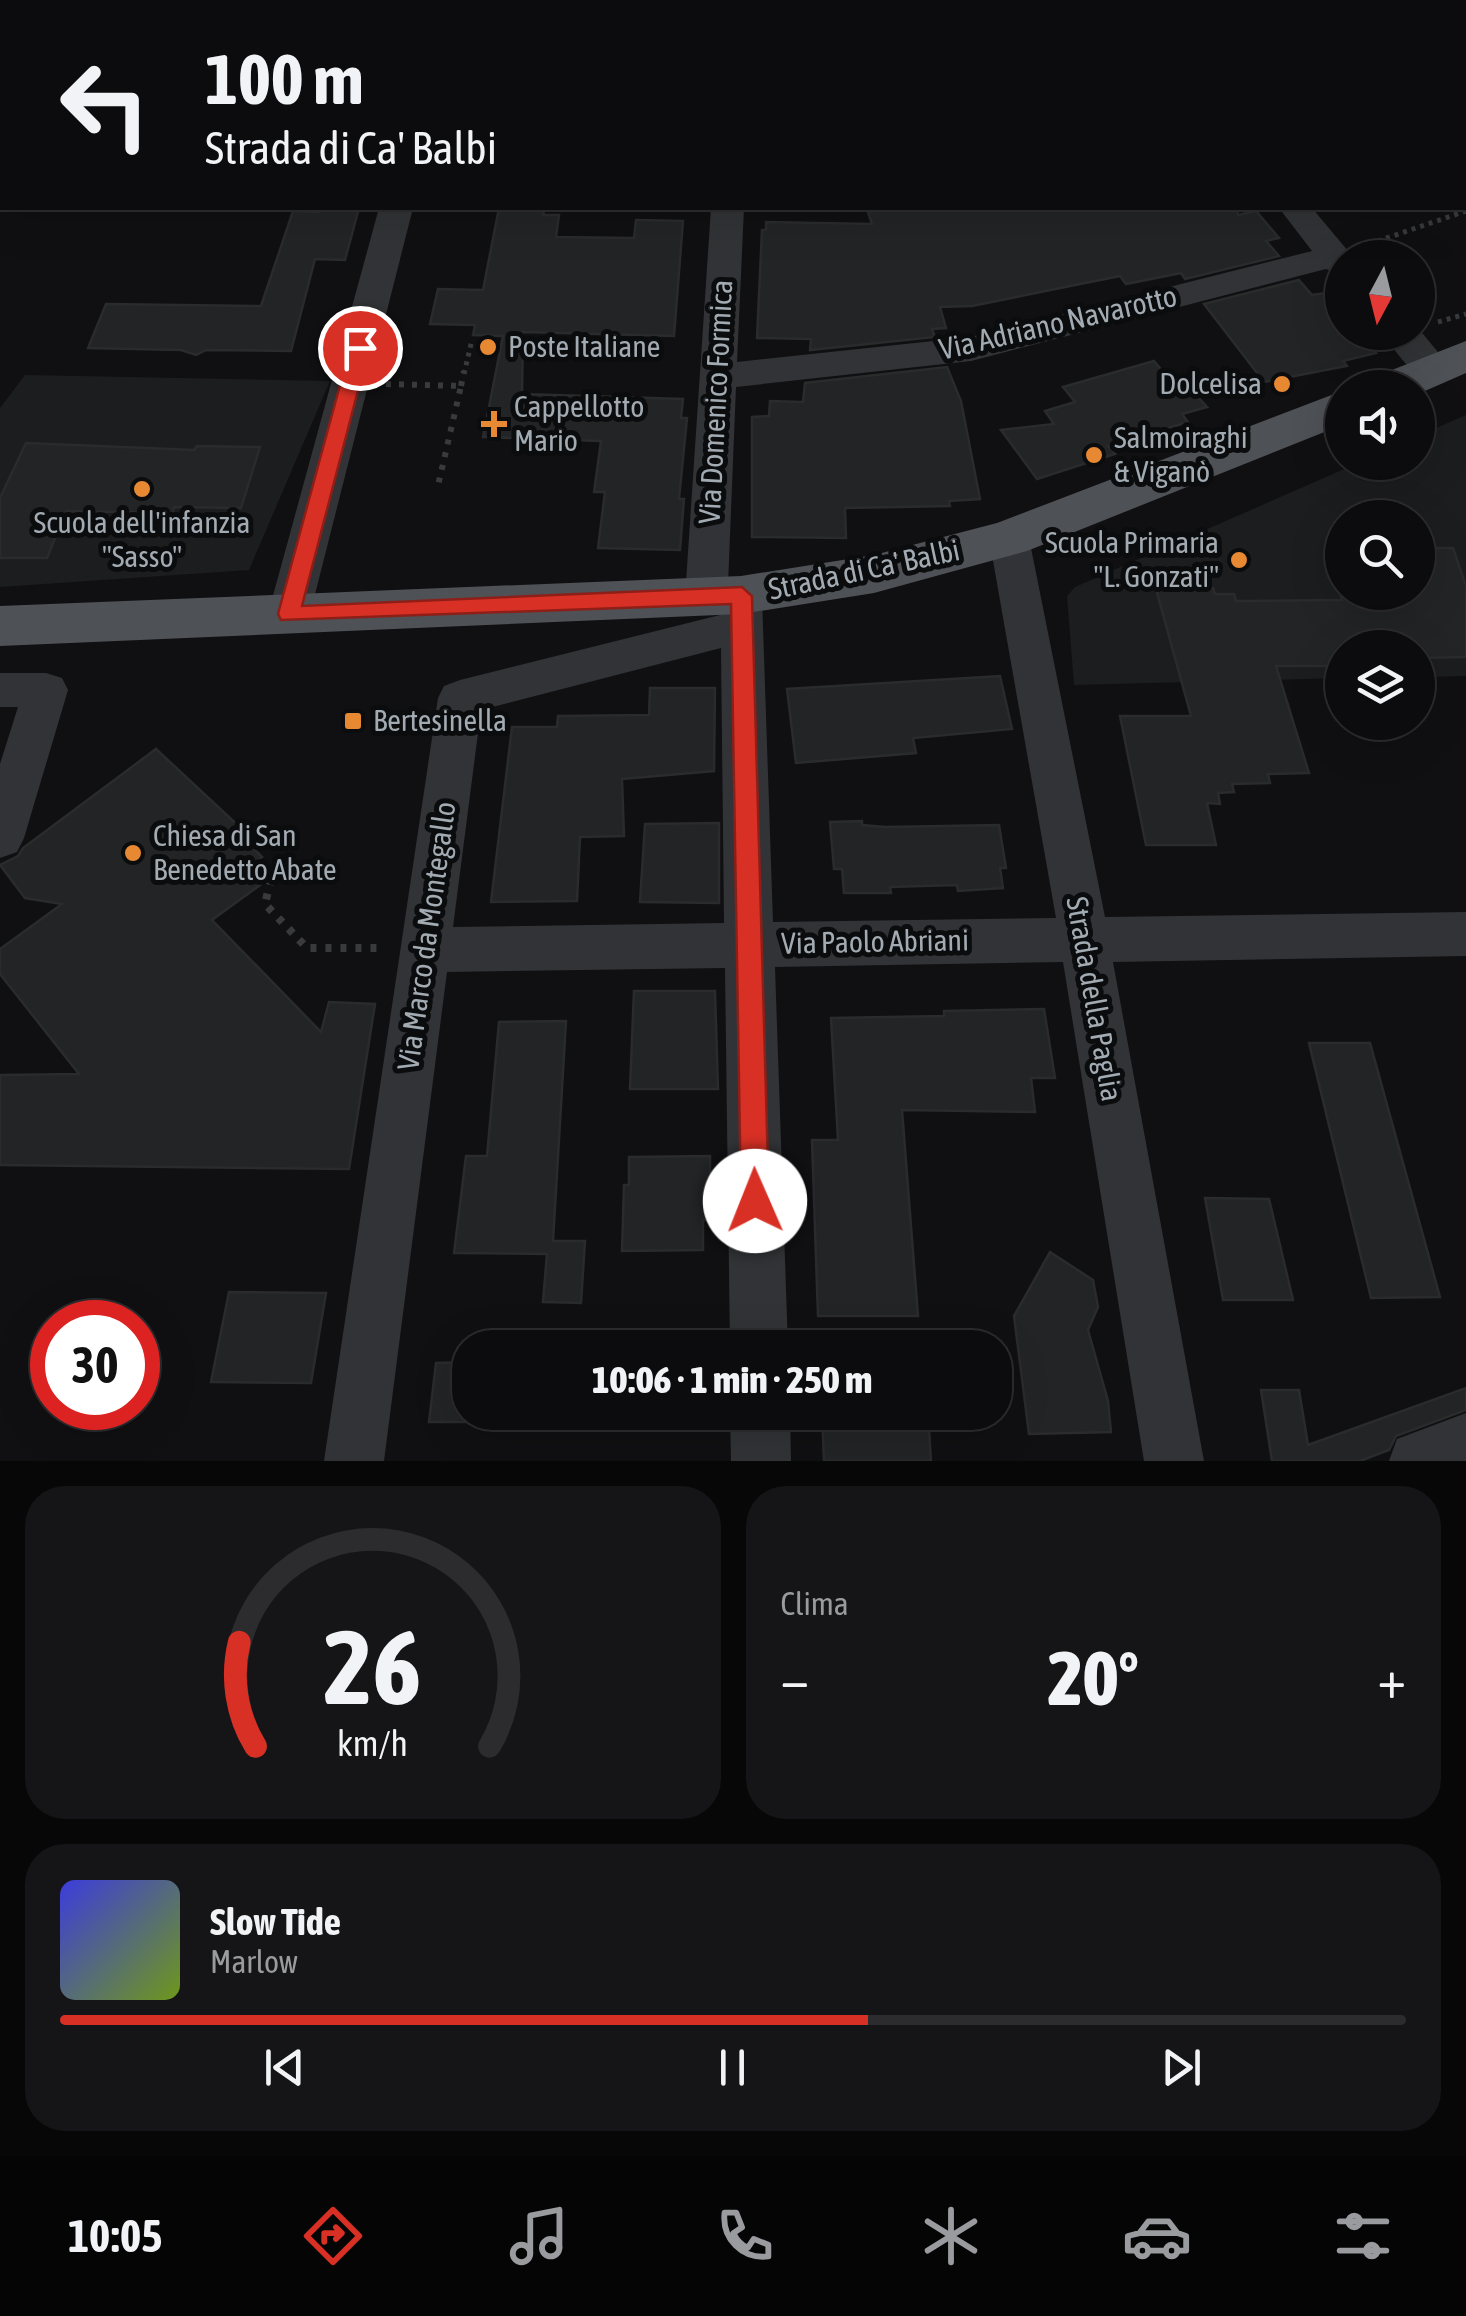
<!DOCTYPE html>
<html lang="it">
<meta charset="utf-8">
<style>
body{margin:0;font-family:"Asap Condensed",sans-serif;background:#151517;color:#f1f3f6;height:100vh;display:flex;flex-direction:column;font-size:38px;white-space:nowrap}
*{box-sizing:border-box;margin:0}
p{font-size:32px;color:#9a9b9e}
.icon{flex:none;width:55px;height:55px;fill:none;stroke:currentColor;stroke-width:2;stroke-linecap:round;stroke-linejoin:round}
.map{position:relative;height:1461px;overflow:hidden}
.drawer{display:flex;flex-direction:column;gap:25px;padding:25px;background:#070708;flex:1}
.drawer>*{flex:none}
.banner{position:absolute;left:0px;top:0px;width:1468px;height:210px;box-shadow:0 10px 40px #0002,0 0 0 2px #2c2c2e;background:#0c0c0e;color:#f1f3f6;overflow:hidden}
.needle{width:65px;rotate:187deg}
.controls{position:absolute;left:1325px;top:240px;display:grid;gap:20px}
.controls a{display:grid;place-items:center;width:110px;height:110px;border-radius:50%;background:#0c0c0e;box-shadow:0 10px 40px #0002,0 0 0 2px #2c2c2e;font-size:50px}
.speed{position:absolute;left:30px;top:1300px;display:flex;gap:20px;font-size:50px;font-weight:700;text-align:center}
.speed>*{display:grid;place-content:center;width:130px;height:130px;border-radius:50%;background:#0c0c0e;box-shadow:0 10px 40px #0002,0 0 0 2px #2c2c2e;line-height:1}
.speed .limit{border:15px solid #d22;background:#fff;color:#111}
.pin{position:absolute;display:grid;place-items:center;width:85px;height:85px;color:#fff;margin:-42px;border:5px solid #fff;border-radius:50%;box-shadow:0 2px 10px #0007}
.me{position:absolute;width:110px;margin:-55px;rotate:359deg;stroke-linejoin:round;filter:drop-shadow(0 0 8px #0008)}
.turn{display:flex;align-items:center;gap:35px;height:210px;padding:0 40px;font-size:45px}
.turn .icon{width:130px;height:130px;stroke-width:2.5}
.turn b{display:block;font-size:70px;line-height:85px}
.big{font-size:75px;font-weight:800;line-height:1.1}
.drawer .widget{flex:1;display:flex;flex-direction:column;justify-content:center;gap:15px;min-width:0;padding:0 35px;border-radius:40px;background:#151517}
.drawer .dial{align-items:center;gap:0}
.dial svg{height:260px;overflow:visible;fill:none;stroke:#2c2c2e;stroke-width:7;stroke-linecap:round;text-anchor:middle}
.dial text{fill:#f1f3f6;stroke:none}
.song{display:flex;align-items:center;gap:30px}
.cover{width:120px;height:120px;border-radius:15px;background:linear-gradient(135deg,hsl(240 70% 55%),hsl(80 70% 35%))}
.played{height:10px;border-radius:5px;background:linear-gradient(90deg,#d93025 60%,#2c2c2e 60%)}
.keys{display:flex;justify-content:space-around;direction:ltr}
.heat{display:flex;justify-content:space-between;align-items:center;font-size:55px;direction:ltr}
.drawer .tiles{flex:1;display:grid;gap:25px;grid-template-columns:1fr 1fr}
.widget:last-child{grid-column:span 2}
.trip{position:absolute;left:452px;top:1330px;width:560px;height:100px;border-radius:40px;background:#0c0c0e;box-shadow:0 10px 40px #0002,0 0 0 2px #2c2c2e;font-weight:800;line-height:100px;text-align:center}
.menu{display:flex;height:160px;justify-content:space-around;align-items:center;background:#050506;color:#9a9b9e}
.menu .icon{width:70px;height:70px}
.menu .current{color:#d93025}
.menu b{font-size:45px;color:#f1f3f6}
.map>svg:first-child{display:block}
.built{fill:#1c1d1e;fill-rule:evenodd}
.building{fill:#232426;stroke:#2a2b2d;stroke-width:2.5}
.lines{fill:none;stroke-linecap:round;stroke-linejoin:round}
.path-far2{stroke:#383a3d;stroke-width:5;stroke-dasharray:4 5;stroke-linecap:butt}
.path-far1{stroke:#383a3d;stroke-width:6;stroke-dasharray:5 8;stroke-linecap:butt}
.path{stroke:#383a3d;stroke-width:8;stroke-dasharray:6 9;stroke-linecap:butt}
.minor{fill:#313336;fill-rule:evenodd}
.major{fill:#4e5155;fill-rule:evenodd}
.route{fill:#d93025;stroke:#8d1f18;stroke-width:2.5}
.poi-dot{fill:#e78933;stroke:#0b0c0d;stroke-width:4}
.labels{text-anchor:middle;stroke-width:10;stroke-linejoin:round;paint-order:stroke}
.street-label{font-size:30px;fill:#a2aab2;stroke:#0b0c0d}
.poi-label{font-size:30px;fill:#a2aab2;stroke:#0b0c0d;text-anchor:start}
</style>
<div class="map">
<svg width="1466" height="1461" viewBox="0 0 1466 1461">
<rect width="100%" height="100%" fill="#101012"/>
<g class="built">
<polygon points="25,375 330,381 249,570 0,587 0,408"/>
<path d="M1466 415V676L1418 677V648H1342V678L1074 685 1067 596 1075 587 1358 463 1418 462V436ZM1342 518H1418V592H1342Z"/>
</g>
<g class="building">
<polygon points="320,208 359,208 345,260 315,259 291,351 206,350 196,355 181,350 88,348 106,304 261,306 293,211 319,212"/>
<polygon points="499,208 545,208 543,215 559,215 556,237 634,238 636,220 683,221 674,336 523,332 522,394 683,399 681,418 687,418 679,499 684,499 680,550 598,548 605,492 594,492 601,441 483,437 503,336 473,335 475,325 430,324 438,289 483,290"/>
<polygon points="906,208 1237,208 1238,215 1256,211 1279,238 1266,241 1279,256 1185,279 1181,273 1126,284 1120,276 972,306 940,307 946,328 932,329 935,337 810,350 811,339 757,338 762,230 766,230 766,222 872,224 868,212"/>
<polygon points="1299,280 1312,295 1325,293 1342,313 1342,332 1359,332 1376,353 1343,361 1347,366 1264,382 1204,304"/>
<polygon points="1154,361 1170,380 1180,377 1207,407 1182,414 1188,422 1108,446 1115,454 1037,479 1001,430 1054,424 1045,411 1075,402 1063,387"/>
<polygon points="947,367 961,401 980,499 949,501 950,506 845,508 846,538 752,537 752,417 769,416 770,401 803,402 805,383"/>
<polygon points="26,443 194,450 197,446 260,447 241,508 174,507 173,513 66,511 47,558 0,558 0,498"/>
<polygon points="1418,548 1453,548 1466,586 1466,657 1418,658 1418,648 1342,648 1342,666 1276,666 1309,773 1268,774 1270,783 1232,784 1234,792 1218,793 1220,804 1207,803 1216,845 1146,845 1120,716 1191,716 1156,589 1213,588 1215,594 1234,594 1236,601 1342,600 1340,592 1418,592"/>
<polygon points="1000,676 1012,729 913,738 916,753 796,763 787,689"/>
<polygon points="650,688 715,688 714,771 622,779 624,836 580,837 577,901 491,902 512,727 557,727 558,716 649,715"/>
<polygon points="156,749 259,845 254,849 262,857 253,865 267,880 212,920 321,1032 329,1002 375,1004 349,1169 0,1165 0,1075 79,1074 0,974 0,949 62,904 25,898 0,865 18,856 23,848"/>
<polygon points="862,821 862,825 885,827 999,825 1006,868 1000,868 1003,888 958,891 957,885 890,887 891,893 844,893 842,869 834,869 830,822"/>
<polygon points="719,823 719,903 640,902 645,824"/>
<polygon points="634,991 715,991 718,1089 630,1089"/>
<polygon points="1044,1009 1055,1078 1031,1078 1035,1112 902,1110 918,1316 818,1316 812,1140 838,1140 831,1018 944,1016 944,1011"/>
<polygon points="566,1021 553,1241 585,1241 581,1303 543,1302 547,1254 454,1253 466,1156 487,1156 499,1022"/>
<polygon points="1309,1043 1370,1043 1440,1297 1371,1298"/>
<polygon points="710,1156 710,1220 703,1220 703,1250 622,1251 624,1185 629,1185 629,1157"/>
<polygon points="1205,1198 1269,1199 1293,1300 1223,1300"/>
<polygon points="1050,1252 1093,1280 1098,1307 1088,1330 1108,1401 1111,1432 1029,1434 1014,1316"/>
<polygon points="229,1292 326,1293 311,1383 211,1382"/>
<polygon points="470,1362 470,1422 429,1422 436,1363"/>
<polygon points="1466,1388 1466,1410 1396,1436 1389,1450 1360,1461 1272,1461 1261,1390 1299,1390 1308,1445"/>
<polygon points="822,1412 928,1412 931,1461 824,1461"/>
</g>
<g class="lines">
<g class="path-far2">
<polyline points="1369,244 1466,211"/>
<polyline points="1438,322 1466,314"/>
<polyline points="464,374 472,340"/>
</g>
<g class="path-far1">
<polyline points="386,384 461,386 437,490"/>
<polyline points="461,386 464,371"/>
</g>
<polyline class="path" points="271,879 265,904 307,948 380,948"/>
<g class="minor">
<polygon points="1123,0 1153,0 1154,2 1125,2"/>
<polygon points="1466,93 1466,112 1465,112 1465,93"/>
<polygon points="379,208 413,208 310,614 304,625 289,630 274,625 268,614"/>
<path d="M711 208H744L737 362 971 337 1312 251 1279 208H1312L1354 258H1342V276L1326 269 971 361 736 387 728 585 741 581 756 586 762 597 773 922 1056 918 989 538 995 527 1009 523 1023 527 1029 538 1105 917 1466 912V956L1113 962 1204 1461H1144L1063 962 775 967 788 1348H730L725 968 447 972 384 1461H324L438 698 444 686 460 680 720 615V608L706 613 691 608 685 597ZM721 648 724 923 453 927 481 710Z"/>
<path d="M1418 328 1452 369 1446 378C1417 386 1398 356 1383 332H1418Z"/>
<polygon points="0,673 46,673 62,678 68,690 24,838 17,852 0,858 0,764 18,707 0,707"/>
<polygon points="730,1412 790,1412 791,1461 731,1461"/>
<polygon points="1466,1413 1466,1461 1389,1461 1397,1439"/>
</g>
<g class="major">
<polygon points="1466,341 1466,373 1418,394 1418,388 1367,388 1374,377"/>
<polygon points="1342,391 1342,425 1027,551 874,593 741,614 0,646 0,606 741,576 874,555 997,523"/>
</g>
</g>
<polygon class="route" points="360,342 369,348 302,606 742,587 752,596 769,1201 765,1211 755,1215 745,1211 741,1201 731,604 281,620 278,614 350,348"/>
<g class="poi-dot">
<circle cx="488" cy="347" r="10"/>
<circle cx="1282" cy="384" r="10"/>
<path d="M489 409h10v10h10v10h-10v10h-10v-10h-10v-10h10z"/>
<circle cx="1094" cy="455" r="10"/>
<circle cx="142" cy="489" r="10"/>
<circle cx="1239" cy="560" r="10"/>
<rect x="343" y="711" width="20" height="20" rx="5"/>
<circle cx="133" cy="853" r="10"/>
</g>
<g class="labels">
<g class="street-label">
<text transform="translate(1058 323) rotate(-13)" y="10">Via Adriano Navarotto</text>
<text transform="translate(716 402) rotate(-87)" y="10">Via Domenico Formica</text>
<text transform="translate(864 570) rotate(-12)" y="10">Strada di Ca' Balbi</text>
<text transform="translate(427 936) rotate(-82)" y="10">Via Marco da Montegallo</text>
<text transform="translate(875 942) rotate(-1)" y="10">Via Paolo Abriani</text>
<text transform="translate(1094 999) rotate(80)" y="10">Strada della Paglia</text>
</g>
<g class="poi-label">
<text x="508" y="357">Poste Italiane</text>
<text x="1262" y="394" text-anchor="end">Dolcelisa</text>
<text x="514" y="417">Cappellotto<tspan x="514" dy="34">Mario</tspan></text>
<text x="1114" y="448">Salmoiraghi<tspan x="1114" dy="34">&amp; Viganò</tspan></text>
<text x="142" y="533" text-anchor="middle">Scuola dell'infanzia<tspan x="142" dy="34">"Sasso"</tspan></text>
<text x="1219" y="553" text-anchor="end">Scuola Primaria<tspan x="1219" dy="34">"L. Gonzati"</tspan></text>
<text x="373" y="731">Bertesinella</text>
<text x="153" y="846">Chiesa di San<tspan x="153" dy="34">Benedetto Abate</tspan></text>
</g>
</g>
</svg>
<div class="controls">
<a><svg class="needle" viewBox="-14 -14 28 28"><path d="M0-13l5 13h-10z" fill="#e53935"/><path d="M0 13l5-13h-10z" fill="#9a9b9e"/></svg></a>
<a><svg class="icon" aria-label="sound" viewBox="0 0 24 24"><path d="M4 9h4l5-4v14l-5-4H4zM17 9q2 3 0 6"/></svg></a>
<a><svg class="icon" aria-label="search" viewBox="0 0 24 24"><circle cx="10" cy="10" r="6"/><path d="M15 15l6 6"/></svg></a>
<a><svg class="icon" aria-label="layers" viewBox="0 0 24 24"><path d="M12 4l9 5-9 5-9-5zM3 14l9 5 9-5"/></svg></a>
</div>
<div class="speed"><div class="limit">30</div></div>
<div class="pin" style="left:360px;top:348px;background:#d93025"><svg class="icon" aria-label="arrive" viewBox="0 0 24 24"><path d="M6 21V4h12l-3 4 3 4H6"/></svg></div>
<svg class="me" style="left:755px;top:1201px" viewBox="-20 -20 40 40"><circle r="19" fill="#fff"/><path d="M0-13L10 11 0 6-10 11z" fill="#d93025"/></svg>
<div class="trip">10:06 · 1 min · 250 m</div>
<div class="banner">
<div class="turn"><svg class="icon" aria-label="left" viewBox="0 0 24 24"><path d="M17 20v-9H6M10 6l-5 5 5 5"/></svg><div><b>100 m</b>Strada di Ca' Balbi</div></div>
</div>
</div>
<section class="drawer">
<div class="tiles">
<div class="widget dial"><svg viewBox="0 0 100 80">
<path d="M14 69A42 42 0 1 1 86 69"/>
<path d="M14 69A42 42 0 0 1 9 37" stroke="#d93025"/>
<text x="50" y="56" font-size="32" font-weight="700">26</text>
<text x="50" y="72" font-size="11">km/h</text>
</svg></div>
<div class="widget"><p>Clima</p>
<div class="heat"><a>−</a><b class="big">20°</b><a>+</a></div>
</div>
<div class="widget">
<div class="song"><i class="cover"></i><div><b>Slow Tide</b><p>Marlow</p></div></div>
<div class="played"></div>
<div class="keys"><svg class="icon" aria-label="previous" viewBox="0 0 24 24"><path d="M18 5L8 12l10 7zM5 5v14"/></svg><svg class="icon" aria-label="pause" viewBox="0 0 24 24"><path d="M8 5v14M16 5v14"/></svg><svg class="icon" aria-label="next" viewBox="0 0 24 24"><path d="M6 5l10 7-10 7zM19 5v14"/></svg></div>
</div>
</div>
</section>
<nav class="menu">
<b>10:05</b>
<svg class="icon current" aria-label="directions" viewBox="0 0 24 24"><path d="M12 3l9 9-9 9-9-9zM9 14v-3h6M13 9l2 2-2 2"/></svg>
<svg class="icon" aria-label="music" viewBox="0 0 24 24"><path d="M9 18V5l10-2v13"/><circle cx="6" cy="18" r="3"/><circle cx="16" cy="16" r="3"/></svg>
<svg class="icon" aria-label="phone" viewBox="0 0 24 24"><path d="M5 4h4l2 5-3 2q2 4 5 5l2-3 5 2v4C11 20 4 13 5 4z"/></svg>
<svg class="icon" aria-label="climate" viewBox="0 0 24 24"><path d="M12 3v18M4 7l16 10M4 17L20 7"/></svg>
<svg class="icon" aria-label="car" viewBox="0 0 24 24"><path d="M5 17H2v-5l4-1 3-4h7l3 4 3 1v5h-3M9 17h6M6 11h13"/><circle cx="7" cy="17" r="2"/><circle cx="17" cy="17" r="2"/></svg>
<svg class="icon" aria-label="filters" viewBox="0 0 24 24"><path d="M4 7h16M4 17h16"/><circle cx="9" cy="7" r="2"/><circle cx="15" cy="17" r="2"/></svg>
</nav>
